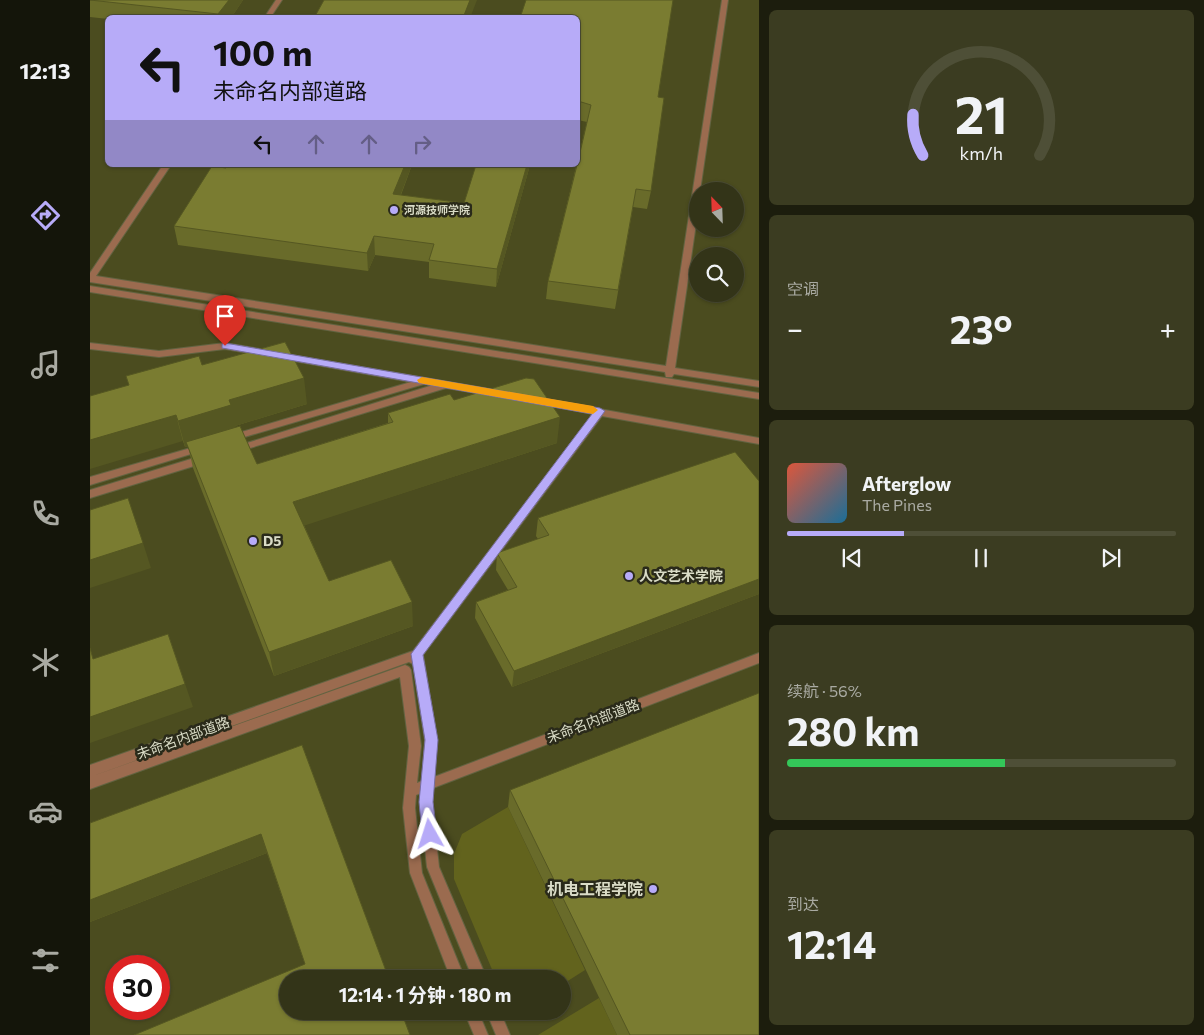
<!DOCTYPE html>
<html lang="zh">
<meta charset="utf-8">
<style>
body{margin:0;font-family:Commissioner,"Noto Sans SC",sans-serif;background:#3b3c21;color:#f1f3f6;height:100vh;display:flex;flex-direction:column;font-size:19px;white-space:nowrap}
*{box-sizing:border-box;margin:0}
p{font-size:16px;color:#a9aaa2}
.icon{flex:none;width:28px;height:28px;fill:none;stroke:currentColor;stroke-width:2;stroke-linecap:round;stroke-linejoin:round}
.map{position:relative;flex:1;overflow:hidden}
.drawer{display:flex;flex-direction:column;gap:10px;padding:10px;background:#1c1d0d;width:445px}
.drawer>*{flex:none}
.guide{position:absolute;left:15px;top:15px;width:475px;height:152px;border-radius:8px;box-shadow:0 1px 4px #0004,0 0 0 1px #4e4f37;background:#b7abf8;color:#111;overflow:hidden}
.needle{width:32px;rotate:337deg}
.fabs{position:absolute;left:599px;top:182px;display:grid;gap:10px}
.fabs a{display:grid;place-items:center;width:55px;height:55px;border-radius:50%;background:#333418;box-shadow:0 1px 4px #0004,0 0 0 1px #4e4f37;font-size:25px}
.speed{position:absolute;left:15px;top:955px;display:flex;gap:10px;font-size:25px;font-weight:700;text-align:center}
.speed>*{display:grid;place-content:center;width:65px;height:65px;border-radius:50%;background:#333418;box-shadow:0 1px 4px #0004,0 0 0 1px #4e4f37;line-height:1}
.speed .limit{border:8px solid #d22;background:#fff;color:#111}
.pin{position:absolute;display:grid;place-items:center;width:42px;height:42px;color:#fff;margin:-51px -21px;border-radius:50% 50% 50% 0;rotate:-45deg;box-shadow:0 0 5px #0007}
.pin .icon{rotate:45deg}
.me{position:absolute;width:55px;margin:-28px;rotate:354deg;stroke-linejoin:round;filter:drop-shadow(0 0 4px #0008)}
.turn{display:flex;align-items:center;gap:18px;height:105px;padding:0 25px;font-size:22px}
.turn .icon{width:65px;height:65px;stroke-width:2.5}
.turn b{display:block;font-size:35px;line-height:42px}
.lanes{display:flex;align-items:center;height:48px;padding:0 25px;background:#0003;justify-content:center;gap:25px;direction:ltr}
.lanes .off{opacity:.35}
.big{font-size:38px;font-weight:700;line-height:1.1}
.drawer .tile{flex:1;display:flex;flex-direction:column;justify-content:center;gap:8px;min-width:0;padding:0 18px;border-radius:8px;background:#3b3c21}
.drawer .dial{align-items:center;gap:0}
.dial svg{height:130px;overflow:visible;fill:none;stroke:#4e4f37;stroke-width:7;stroke-linecap:round;text-anchor:middle}
.dial text{fill:#f1f3f6;stroke:none}
.song{display:flex;align-items:center;gap:15px}
.cover{width:60px;height:60px;border-radius:8px;background:linear-gradient(135deg,hsl(10 70% 55%),hsl(200 70% 35%))}
.played{height:5px;border-radius:2px;background:linear-gradient(90deg,#b7abf8 30%,#4e4f37 30%)}
.keys{display:flex;justify-content:space-around;direction:ltr}
.heat{display:flex;justify-content:space-between;align-items:center;font-size:28px;direction:ltr}
.charge{height:8px;border-radius:4px;background:linear-gradient(90deg,#34c759 56%,#4e4f37 0)}
.trip{position:absolute;left:189px;top:970px;width:292px;height:50px;border-radius:25px;background:#333418;box-shadow:0 1px 4px #0004,0 0 0 1px #4e4f37;font-weight:700;line-height:50px;text-align:center}
main{display:flex;flex:1;min-height:0}
.menu{display:flex;flex-direction:column;width:90px;justify-content:space-around;align-items:center;background:#14150a;color:#a9aaa2}
.menu .icon{width:35px;height:35px}
.menu .active{color:#b7abf8}
.menu b{font-size:22px;color:#f1f3f6}
.map>svg:first-child{display:block}
.built{fill:#4b4c1f;fill-rule:evenodd}
.green{fill:#62631d}
.lines{fill:none;stroke-linecap:round;stroke-linejoin:round}
.minor-casing{stroke:#626341;stroke-width:2}
.minor{fill:#9b6b4f;fill-rule:evenodd}
.wall{fill:#696b2a}
.shaded-wall{fill:#555722}
.building{fill:#7a7c31;stroke:#555722}
.route{fill:#b7abf8;stroke:#776fa1}
.slow{fill:#f59e0b}
.poi-dot{fill:#b7abf8;stroke:#2a2a1a;stroke-width:2}
.labels{text-anchor:middle;stroke-width:5;stroke-linejoin:round;paint-order:stroke}
.far-poi-label{font-size:11px;font-weight:bold;fill:#dadcc7;stroke:#2a2a1a;text-anchor:start}
.poi-label{font-size:14px;font-weight:bold;fill:#dadcc7;stroke:#2a2a1a;text-anchor:start}
.street-label{font-size:14px;fill:#dadcc7;stroke:#2a2a1a}
.near-poi-label{font-size:16px;font-weight:bold;fill:#dadcc7;stroke:#2a2a1a;text-anchor:end}
</style>
<main>
<nav class="menu">
<b>12:13</b>
<svg class="icon active" aria-label="directions" viewBox="0 0 24 24"><path d="M12 3l9 9-9 9-9-9zM9 14v-3h6M13 9l2 2-2 2"/></svg>
<svg class="icon" aria-label="music" viewBox="0 0 24 24"><path d="M9 18V5l10-2v13"/><circle cx="6" cy="18" r="3"/><circle cx="16" cy="16" r="3"/></svg>
<svg class="icon" aria-label="phone" viewBox="0 0 24 24"><path d="M5 4h4l2 5-3 2q2 4 5 5l2-3 5 2v4C11 20 4 13 5 4z"/></svg>
<svg class="icon" aria-label="climate" viewBox="0 0 24 24"><path d="M12 3v18M4 7l16 10M4 17L20 7"/></svg>
<svg class="icon" aria-label="car" viewBox="0 0 24 24"><path d="M5 17H2v-5l4-1 3-4h7l3 4 3 1v5h-3M9 17h6M6 11h13"/><circle cx="7" cy="17" r="2"/><circle cx="17" cy="17" r="2"/></svg>
<svg class="icon" aria-label="filters" viewBox="0 0 24 24"><path d="M4 7h16M4 17h16"/><circle cx="9" cy="7" r="2"/><circle cx="15" cy="17" r="2"/></svg>
</nav>
<div class="map">
<svg width="669" height="1035" viewBox="0 0 669 1035">
<rect width="100%" height="100%" fill="#444520"/>
<path class="built" d="M0 0H669V1035H0ZM18 18H488V165H18ZM608 191H645V229H608ZM608 256H645V294H608ZM26 966H69V1009H26ZM198 979H472V1011H198Z"/>
<g class="green">
<polygon points="418,807 495,970 473,984 472,979 406,979 364,879 364,854 372,834"/>
<polygon points="509,998 527,1035 448,1035"/>
</g>
<g class="lines">
<g class="minor-casing">
<g id="minor">
<polygon points="186,0 192,0 180,18 174,18"/>
<polygon points="632,0 638,0 610,191 608,191 608,210 585,368 669,381 669,387 584,374 582,377 576,377 575,372 0,282 0,273 73,165 81,165 6,276 576,366"/>
<polygon points="0,286 669,393 669,399 0,292"/>
<polygon points="0,343 69,351 135,343 176,350 180,353 176,356 135,349 69,357 0,349"/>
<polygon points="190,353 405,390 410,393 405,396 356,388 147,452 144,451 142,449 144,447 343,385 334,384 141,441 138,440 136,438 138,436 321,382 187,358 186,356"/>
<polygon points="449,398 669,438 669,444 512,416 333,655 347,740 344,777 669,653 669,663 343,788 342,802 349,867 397,979 383,979 337,867 330,802 331,793 326,795 325,808 332,873 375,979 361,979 320,873 313,808 319,746 310,677 0,789 0,777 315,665 319,667 321,670 331,746 327,783 332,781 335,740 323,664 319,662 0,777 0,765 323,651 503,414 446,403 444,401"/>
<polygon points="111,445 116,448 114,450 0,485 0,477"/>
<polygon points="114,455 119,459 117,462 0,498 0,490"/>
<polygon points="374,1011 388,1011 398,1035 384,1035"/>
<polygon points="396,1011 410,1011 420,1035 406,1035"/>
</g>
</g>
<use href="#minor" class="minor"/>
</g>
<g class="wall">
<polygon points="0,0 153,0 141,18 18,18 18,19 0,17"/>
<polygon points="488,18 568,97 561,191 557,209 543,207 525,309 456,299 458,281 497,122 488,120"/>
<polygon points="137,165 322,165 311,195 374,203 440,165 406,287 339,278 339,262 285,255 278,271 88,245 84,226"/>
<polygon points="112,365 217,404 145,426 167,464 298,423 298,413 364,400 467,443 214,525 239,581 323,626 184,676 103,468 98,446 95,447 93,441 39,385 36,376"/>
<polygon points="669,481 669,594 422,687 385,618 386,602 418,590 406,570 407,553 448,539 446,536 448,518"/>
<polygon points="212,745 299,979 215,964 177,853 0,922 0,823"/>
<polygon points="420,790 669,1035 527,1035 418,807"/>
</g>
<g class="shaded-wall">
<polygon points="139,0 153,0 141,18 128,18 128,14"/>
<polygon points="380,0 387,0 380,18 373,18"/>
<polygon points="315,165 322,165 304,212 303,194"/>
<polygon points="437,165 440,165 406,287 407,269"/>
<polygon points="284,236 285,255 278,271 277,253"/>
<polygon points="214,378 217,404 145,426 146,432 96,442 98,446 95,447 88,421 139,400"/>
<polygon points="86,415 93,441 0,469 0,440"/>
<polygon points="470,417 467,443 207,528 203,502"/>
<polygon points="47,524 61,568 0,588 0,560"/>
<polygon points="669,579 669,594 422,687 424,671"/>
<polygon points="322,602 323,626 184,676 179,652"/>
<polygon points="78,634 103,707 0,743 0,717"/>
<polygon points="171,834 177,853 0,922 0,900"/>
</g>
<g class="building">
<polygon points="0,0 139,0 128,14"/>
<polygon points="234,0 380,0 373,18 224,18"/>
<polygon points="436,0 583,0 568,97 574,98 561,191 546,189 528,290 458,281 487,165 488,165 488,161 501,105 488,101 488,18 430,18"/>
<polygon points="137,165 315,165 303,194 374,203 386,165 437,165 407,269 339,260 344,244 284,236 277,253 84,226 122,166 136,168"/>
<polygon points="195,342 214,378 139,400 141,405 88,421 86,415 0,440 0,396 39,385 36,376 109,356 112,365"/>
<polygon points="436,378 444,379 470,417 203,502 239,581 301,560 322,602 179,652 96,442 150,426 167,464 303,422 298,413 360,394 364,400"/>
<polygon points="645,452 669,481 669,579 424,671 386,602 427,587 407,553 459,535 448,518"/>
<polygon points="38,498 53,543 0,560 0,510"/>
<polygon points="78,634 95,684 0,717 0,648 3,659"/>
<polygon points="669,693 669,1035 540,1035 420,790"/>
<polygon points="212,745 299,979 198,979 198,1011 311,1011 320,1035 44,1035 215,964 171,834 0,900 0,823"/>
</g>
<polygon class="route" points="135,343 510,408 515,411 333,655 348,740 343,802 347,834 344,839 340,841 335,839 332,834 329,802 335,740 321,654 502,414 132,348 132,344"/>
<polygon class="slow" points="332,377 503,406 508,410 503,414 329,383 327,380"/>
<g class="poi-dot">
<circle cx="304" cy="210" r="5"/>
<circle cx="163" cy="541" r="5"/>
<circle cx="539" cy="576" r="5"/>
<circle cx="563" cy="889" r="5"/>
</g>
<g class="labels">
<g class="far-poi-label">
<text x="314" y="214">河源技师学院</text>
</g>
<g class="poi-label">
<text x="173" y="546">D5</text>
<text x="549" y="581">人文艺术学院</text>
</g>
<g class="street-label">
<text transform="translate(503 721) rotate(-21)" y="5">未命名内部道路</text>
<text transform="translate(93 738) rotate(-20)" y="5">未命名内部道路</text>
</g>
<g class="near-poi-label">
<text x="553" y="895">机电工程学院</text>
</g>
</g>
</svg>
<div class="fabs">
<a><svg class="needle" viewBox="-14 -14 28 28"><path d="M0-13l5 13h-10z" fill="#e53935"/><path d="M0 13l5-13h-10z" fill="#a9aaa2"/></svg></a>
<a><svg class="icon" aria-label="search" viewBox="0 0 24 24"><circle cx="10" cy="10" r="6"/><path d="M15 15l6 6"/></svg></a>
</div>
<div class="speed"><div class="limit">30</div></div>
<div class="pin" style="left:135px;top:346px;background:#d93025"><svg class="icon" aria-label="arrive" viewBox="0 0 24 24"><path d="M6 21V4h12l-3 4 3 4H6"/></svg></div>
<svg class="me" style="left:340px;top:834px" viewBox="-20 -20 40 40"><path d="M0-17L14 15 0 8-14 15z" fill="#b7abf8" stroke="#fff" stroke-width="4"/></svg>
<div class="trip">12:14 · 1 分钟 · 180 m</div>
<div class="guide">
<div class="turn"><svg class="icon" aria-label="left" viewBox="0 0 24 24"><path d="M17 20v-9H6M10 6l-5 5 5 5"/></svg><div><b>100 m</b>未命名内部道路</div></div>
<div class="lanes"><svg class="icon" aria-label="left" viewBox="0 0 24 24"><path d="M17 20v-9H6M10 6l-5 5 5 5"/></svg><svg class="icon off" aria-label="ahead" viewBox="0 0 24 24"><path d="M12 20V5M6 11l6-6 6 6"/></svg><svg class="icon off" aria-label="ahead" viewBox="0 0 24 24"><path d="M12 20V5M6 11l6-6 6 6"/></svg><svg class="icon off" aria-label="right" viewBox="0 0 24 24"><path d="M7 20v-9h11M14 6l5 5-5 5"/></svg></div>
</div>
</div>
<section class="drawer">
<div class="tile dial"><svg viewBox="0 0 100 80">
<path d="M14 69A42 42 0 1 1 86 69"/>
<path d="M14 69A42 42 0 0 1 8 44" stroke="#b7abf8"/>
<text x="50" y="56" font-size="32" font-weight="700">21</text>
<text x="50" y="72" font-size="11">km/h</text>
</svg></div>
<div class="tile"><p>空调</p>
<div class="heat"><a>−</a><b class="big">23°</b><a>+</a></div>
</div>
<div class="tile">
<div class="song"><i class="cover"></i><div><b>Afterglow</b><p>The Pines</p></div></div>
<div class="played"></div>
<div class="keys"><svg class="icon" aria-label="previous" viewBox="0 0 24 24"><path d="M18 5L8 12l10 7zM5 5v14"/></svg><svg class="icon" aria-label="pause" viewBox="0 0 24 24"><path d="M8 5v14M16 5v14"/></svg><svg class="icon" aria-label="next" viewBox="0 0 24 24"><path d="M6 5l10 7-10 7zM19 5v14"/></svg></div>
</div>
<div class="tile"><p>续航 · 56%</p><b class="big">280 km</b><div class="charge"></div></div>
<div class="tile"><p>到达</p><b class="big">12:14</b></div>
</section>
</main>
